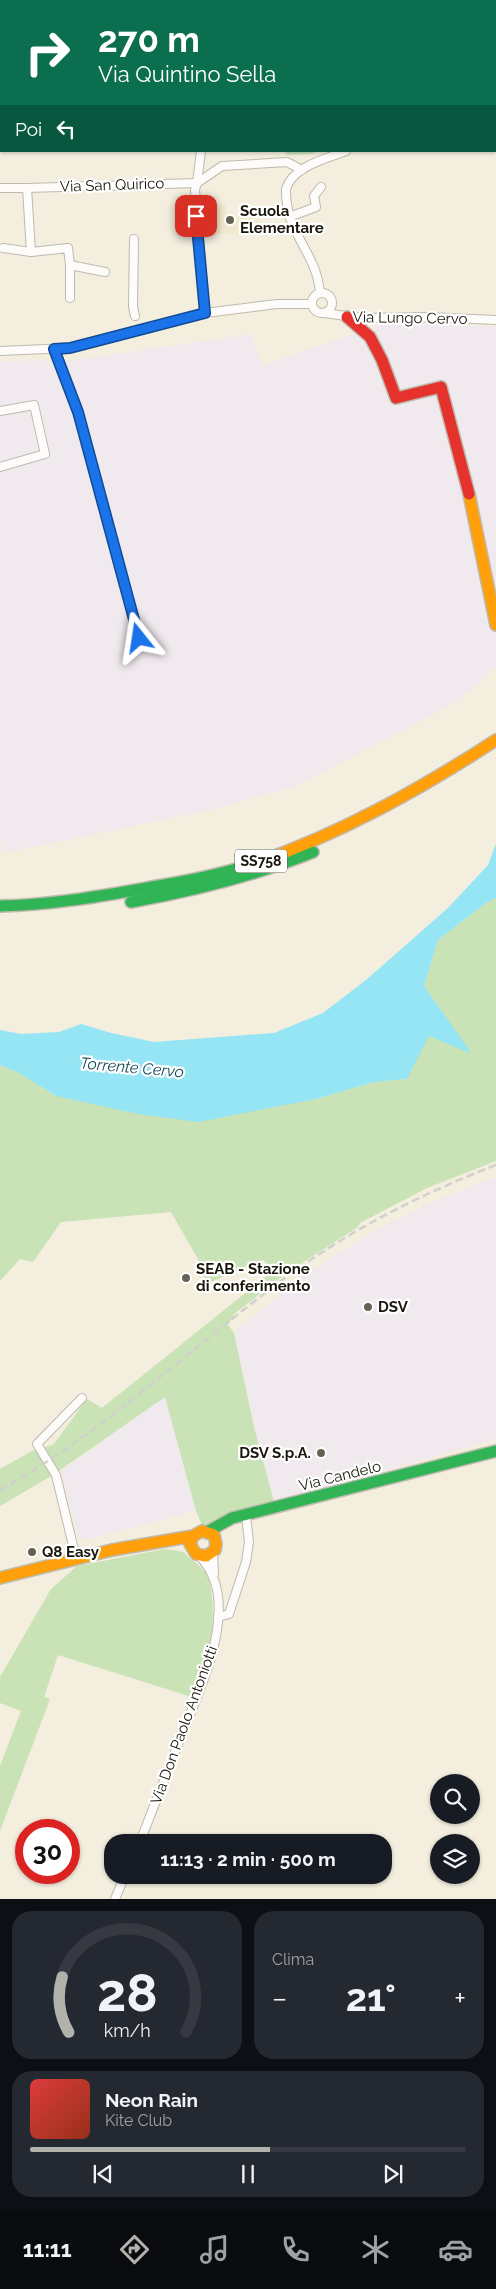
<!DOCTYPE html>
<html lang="it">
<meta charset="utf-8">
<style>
body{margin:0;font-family:Raleway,sans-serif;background:#242831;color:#f1f3f6;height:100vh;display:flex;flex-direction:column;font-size:19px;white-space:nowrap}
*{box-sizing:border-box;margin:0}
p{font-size:16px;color:#9ea1a6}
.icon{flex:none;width:28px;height:28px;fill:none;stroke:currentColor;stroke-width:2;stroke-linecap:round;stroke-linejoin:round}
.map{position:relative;height:1899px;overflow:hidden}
.sheet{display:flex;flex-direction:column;gap:12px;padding:12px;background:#0d0f14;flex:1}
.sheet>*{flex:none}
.hud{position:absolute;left:0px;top:0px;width:496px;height:152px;box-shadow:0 1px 4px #0004;background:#0b6e4f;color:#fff;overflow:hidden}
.tools{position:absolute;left:430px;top:1774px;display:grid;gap:10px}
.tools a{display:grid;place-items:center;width:50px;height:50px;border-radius:50%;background:#171b24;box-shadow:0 1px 4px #0004;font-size:25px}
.speed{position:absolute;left:15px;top:1819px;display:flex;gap:10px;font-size:25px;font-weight:700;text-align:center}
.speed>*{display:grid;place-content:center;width:65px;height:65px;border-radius:50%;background:#171b24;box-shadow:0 1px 4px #0004;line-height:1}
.speed .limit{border:8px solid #d22;background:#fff;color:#111}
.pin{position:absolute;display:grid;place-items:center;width:42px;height:42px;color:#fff;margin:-21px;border-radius:10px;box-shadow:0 2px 8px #0006}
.me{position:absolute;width:55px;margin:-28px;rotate:345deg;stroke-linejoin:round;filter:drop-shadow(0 0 4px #0008)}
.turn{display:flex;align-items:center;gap:18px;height:105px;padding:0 15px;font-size:22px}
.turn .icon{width:65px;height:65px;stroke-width:2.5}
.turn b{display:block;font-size:35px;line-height:42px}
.then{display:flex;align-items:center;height:48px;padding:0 15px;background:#0003;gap:10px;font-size:19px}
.big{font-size:38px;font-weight:700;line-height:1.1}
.sheet .tile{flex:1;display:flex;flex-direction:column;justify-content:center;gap:8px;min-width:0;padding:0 18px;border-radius:20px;background:#242831}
.sheet .dial{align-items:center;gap:0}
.dial svg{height:130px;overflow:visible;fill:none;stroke:#363941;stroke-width:7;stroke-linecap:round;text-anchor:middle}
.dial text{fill:#f1f3f6;stroke:none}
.song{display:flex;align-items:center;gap:15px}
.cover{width:60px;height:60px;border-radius:8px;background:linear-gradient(135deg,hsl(0 70% 55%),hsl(10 70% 35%))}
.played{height:5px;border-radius:2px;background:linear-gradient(90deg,#b2b2ad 55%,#363941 55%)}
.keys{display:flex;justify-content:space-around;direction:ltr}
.heat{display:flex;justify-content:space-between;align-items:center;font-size:28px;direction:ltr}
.sheet .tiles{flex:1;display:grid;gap:12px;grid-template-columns:1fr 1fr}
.tile:last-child{grid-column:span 2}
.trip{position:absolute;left:104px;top:1834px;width:288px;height:50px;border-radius:20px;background:#171b24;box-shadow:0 1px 4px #0004;font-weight:700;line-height:50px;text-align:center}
.tab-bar{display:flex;height:80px;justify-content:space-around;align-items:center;background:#090b0e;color:#9ea1a6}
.tab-bar .icon{width:35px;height:35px}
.tab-bar .selected{color:#b2b2ad}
.tab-bar b{font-size:22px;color:#f1f3f6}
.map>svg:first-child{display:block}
.built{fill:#f2eace}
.industrial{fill:#f0e9ee}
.green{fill:#c9e2b6}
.water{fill:#95e5f4}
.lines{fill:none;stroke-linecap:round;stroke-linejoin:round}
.street-casing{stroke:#bebaad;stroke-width:10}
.fast-casing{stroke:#bebaad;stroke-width:14}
.slow-casing{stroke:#bebaad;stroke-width:14}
.jam-casing{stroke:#bebaad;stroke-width:14}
.street{stroke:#fdfcfa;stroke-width:8}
.fast{stroke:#30b455;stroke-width:11}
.slow{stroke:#ff9f0a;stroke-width:11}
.jam{stroke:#e5322d;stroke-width:11}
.rail{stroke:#d2d0cb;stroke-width:2.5;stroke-dasharray:8 4;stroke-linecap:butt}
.route-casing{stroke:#114b97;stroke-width:12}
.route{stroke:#1a73e8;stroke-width:9}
.poi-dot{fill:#656254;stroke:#fff;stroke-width:2}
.labels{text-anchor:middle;stroke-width:4.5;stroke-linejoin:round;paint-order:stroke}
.shield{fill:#fff;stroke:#5e5c54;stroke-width:1}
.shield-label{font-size:14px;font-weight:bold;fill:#19160b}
.street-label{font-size:15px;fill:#19160b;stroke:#fff}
.poi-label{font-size:15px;font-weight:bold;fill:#19160b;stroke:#fff;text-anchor:start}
.water-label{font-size:16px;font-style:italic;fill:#164a56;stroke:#fff}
</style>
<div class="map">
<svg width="496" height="1899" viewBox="0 0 496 1899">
<rect width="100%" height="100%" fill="#f3eedd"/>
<polygon class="built" points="207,205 226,206 227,214 230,215 231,220 239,219 238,215 252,215 253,220 263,220 264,234 206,234"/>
<g class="industrial">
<polygon points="441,323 496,327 496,667 457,702 296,786 215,809 4,853 0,840 0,361 76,360 251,334 262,366 379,325"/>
<polygon points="496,1177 496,1439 274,1502 254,1427 234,1333 294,1282 379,1228 445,1197"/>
<polygon points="165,1397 196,1511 84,1540 78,1537 61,1471"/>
</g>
<g class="green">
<polygon points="139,0 251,0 252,1 150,1"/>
<polygon points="284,151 319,151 312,154 287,155"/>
<polygon points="496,898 496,1161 427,1188 360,1223 358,1227 288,1272 234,1314 228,1325 234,1333 254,1427 274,1502 231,1513 207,1526 202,1525 196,1511 165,1397 53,1475 0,1506 0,1469 32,1451 53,1445 87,1399 102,1408 274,1270 263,1260 206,1284 198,1259 171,1212 61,1222 33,1262 20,1259 0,1281 0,1065 19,1073 56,1096 316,1099 374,1082 406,1079 424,986 438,940 486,903"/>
<path d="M165 1549 184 1552C190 1560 198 1563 204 1571L207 1572C220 1622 210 1650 192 1697L58 1655 44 1697 50 1699 0 1831V1766L21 1711 0 1703V1677L51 1589 77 1566Z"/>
</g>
<polygon class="water" points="496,844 496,898 486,903 438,940 424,986 472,1054 429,1036 407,1079 374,1082 316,1099 198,1122 138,1114 56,1096 19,1073 0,1065 0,1030 21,1034 59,1032 81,1024 111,1033 154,1042 274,1033 323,1013 366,980 448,908 488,865"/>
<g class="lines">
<g class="street-casing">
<g id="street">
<polyline points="390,1 390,0"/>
<polyline points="436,1 441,0"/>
<polyline points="0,5 1,5"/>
<polyline points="495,132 496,134"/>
<polyline points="0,188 27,188"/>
<polyline points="289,217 316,207 314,196 321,187"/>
<polyline points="134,239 133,307 135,316"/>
<polyline points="3,248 31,252 68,248 70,265 105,272"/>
<polyline points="31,252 27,188 197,183 201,151"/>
<circle cx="322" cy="303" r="10"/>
<path d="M320 293C317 252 285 234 286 189 293 166 326 159 346 151"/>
<polyline points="70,298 70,265"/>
<polyline points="205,313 195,190 197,183 222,166 287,162 302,170"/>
<polyline points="324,313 361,318 429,317 496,320"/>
<polyline points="54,349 78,412 139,638"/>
<polyline points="0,351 70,348 205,313 277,304 312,304"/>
<polyline points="0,411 34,405 45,454 0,467"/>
<polyline points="213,1553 214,1574"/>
<polyline points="76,1558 56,1475 37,1444 82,1398"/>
<polyline points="218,1617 229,1614 246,1562 249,1542 246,1516"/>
<path d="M140 1842C153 1808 167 1774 180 1739 199 1690 245 1601 199 1556"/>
<polyline points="115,1899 125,1875"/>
</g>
</g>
<g class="fast-casing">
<g id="fast">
<path d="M131 902C193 891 254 876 313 852"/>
<path d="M0 906C52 905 101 896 152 887 186 881 220 875 253 864"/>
<polyline points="209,1531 232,1518 496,1451"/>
</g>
</g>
<g class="slow-casing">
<g id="slow">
<polyline points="469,494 496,625"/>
<path d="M253 864C340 834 419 790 496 740"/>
<polyline points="0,1578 112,1550 193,1536 202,1531 214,1535 216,1544 215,1550 206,1556 196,1554 190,1544 193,1536"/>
</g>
</g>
<g class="jam-casing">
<polyline id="jam" points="347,317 370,337 382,360 396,398 441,387 469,494"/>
</g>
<use href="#street" class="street"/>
<use href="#fast" class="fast"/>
<use href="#slow" class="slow"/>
<use href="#jam" class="jam"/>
<g class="rail">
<polyline points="98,0 108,1"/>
<polyline points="495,47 496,47"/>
<path d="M0 1490C101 1434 185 1353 277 1284 344 1233 418 1195 496 1165"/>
</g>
</g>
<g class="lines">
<g class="route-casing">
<polyline id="route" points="139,638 78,412 54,349 70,348 205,313 196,216"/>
</g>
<use href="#route" class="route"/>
</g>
<g class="poi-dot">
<circle cx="230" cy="220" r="5"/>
<circle cx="186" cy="1278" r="5"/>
<circle cx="368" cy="1307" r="5"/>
<circle cx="321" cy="1453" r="5"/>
<circle cx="32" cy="1552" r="5"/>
</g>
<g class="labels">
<rect class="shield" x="235" y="849.5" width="52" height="23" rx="4"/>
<g class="shield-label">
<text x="261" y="866">SS758</text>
</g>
<g class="street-label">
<text transform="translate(112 185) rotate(-2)" y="5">Via San Quirico</text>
<text transform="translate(410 318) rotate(1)" y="5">Via Lungo Cervo</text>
<text transform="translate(340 1476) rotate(-14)" y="5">Via Candelo</text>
<text transform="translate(184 1725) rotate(-70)" y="5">Via Don Paolo Antoniotti</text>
</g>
<g class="poi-label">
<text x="240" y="216">Scuola<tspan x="240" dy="17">Elementare</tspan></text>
<text x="196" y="1274">SEAB - Stazione<tspan x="196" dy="17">di conferimento</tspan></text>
<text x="378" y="1312">DSV</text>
<text x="311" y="1458" text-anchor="end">DSV S.p.A.</text>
<text x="42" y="1557">Q8 Easy</text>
</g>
<g class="water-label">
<text transform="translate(132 1067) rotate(5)" y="6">Torrente Cervo</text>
</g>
</g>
</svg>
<div class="tools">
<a><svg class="icon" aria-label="search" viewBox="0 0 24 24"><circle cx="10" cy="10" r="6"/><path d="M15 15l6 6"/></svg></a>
<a><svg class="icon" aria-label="layers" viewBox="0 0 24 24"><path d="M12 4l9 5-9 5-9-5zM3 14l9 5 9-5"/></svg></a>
</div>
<div class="speed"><div class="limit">30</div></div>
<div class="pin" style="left:196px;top:216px;background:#d93025"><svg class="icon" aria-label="arrive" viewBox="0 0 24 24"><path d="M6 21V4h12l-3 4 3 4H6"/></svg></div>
<svg class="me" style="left:139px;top:638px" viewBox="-20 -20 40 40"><path d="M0-17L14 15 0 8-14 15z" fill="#1a73e8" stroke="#fff" stroke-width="4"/></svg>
<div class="trip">11:13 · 2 min · 500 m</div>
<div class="hud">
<div class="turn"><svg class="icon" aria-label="right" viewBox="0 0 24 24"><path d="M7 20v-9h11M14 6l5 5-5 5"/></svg><div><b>270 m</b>Via Quintino Sella</div></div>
<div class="then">Poi<svg class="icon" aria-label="left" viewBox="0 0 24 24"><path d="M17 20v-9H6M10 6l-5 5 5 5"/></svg></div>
</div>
</div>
<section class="sheet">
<div class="tiles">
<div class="tile dial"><svg viewBox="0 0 100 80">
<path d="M14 69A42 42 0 1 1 86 69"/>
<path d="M14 69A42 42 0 0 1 10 35" stroke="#b2b2ad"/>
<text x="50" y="56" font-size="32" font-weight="700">28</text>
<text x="50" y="72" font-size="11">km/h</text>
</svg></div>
<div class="tile"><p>Clima</p>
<div class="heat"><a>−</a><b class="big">21°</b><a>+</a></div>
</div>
<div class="tile">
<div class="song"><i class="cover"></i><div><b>Neon Rain</b><p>Kite Club</p></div></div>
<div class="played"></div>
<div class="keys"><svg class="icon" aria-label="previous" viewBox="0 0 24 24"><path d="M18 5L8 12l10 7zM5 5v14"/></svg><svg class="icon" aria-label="pause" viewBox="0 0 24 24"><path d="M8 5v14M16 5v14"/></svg><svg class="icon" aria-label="next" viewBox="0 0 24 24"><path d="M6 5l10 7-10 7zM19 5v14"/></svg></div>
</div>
</div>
</section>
<nav class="tab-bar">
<b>11:11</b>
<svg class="icon selected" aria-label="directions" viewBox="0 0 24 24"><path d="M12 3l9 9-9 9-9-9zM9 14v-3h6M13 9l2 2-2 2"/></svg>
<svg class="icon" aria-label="music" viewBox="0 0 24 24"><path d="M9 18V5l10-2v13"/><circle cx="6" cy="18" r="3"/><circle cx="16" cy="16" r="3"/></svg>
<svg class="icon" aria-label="phone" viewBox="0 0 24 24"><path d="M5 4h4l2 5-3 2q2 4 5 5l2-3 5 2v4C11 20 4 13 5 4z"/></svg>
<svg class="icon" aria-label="climate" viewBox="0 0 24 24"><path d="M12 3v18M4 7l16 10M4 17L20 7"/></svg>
<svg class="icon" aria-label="car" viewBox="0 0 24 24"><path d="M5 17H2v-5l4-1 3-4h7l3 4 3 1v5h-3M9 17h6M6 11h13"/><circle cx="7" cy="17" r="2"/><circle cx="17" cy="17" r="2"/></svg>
</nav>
